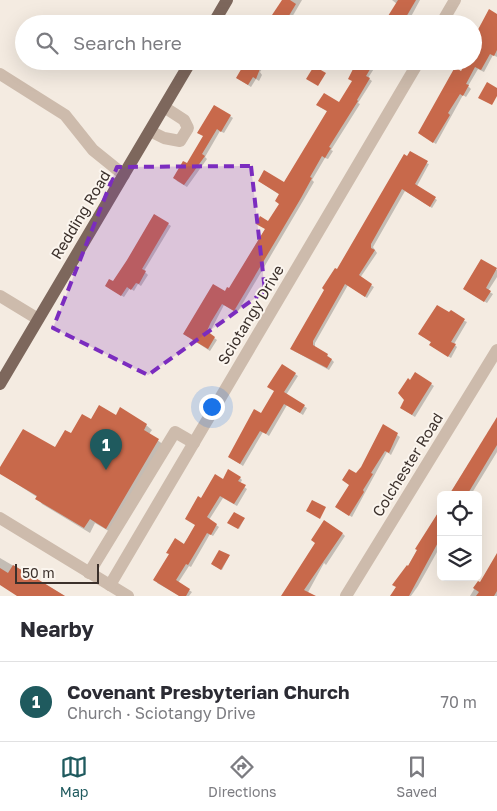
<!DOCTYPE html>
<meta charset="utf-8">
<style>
body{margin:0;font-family:"Golos Text",sans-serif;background:#f7f7f7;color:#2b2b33}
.controls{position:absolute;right:15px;bottom:15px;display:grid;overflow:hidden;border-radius:8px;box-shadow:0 5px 20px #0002}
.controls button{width:45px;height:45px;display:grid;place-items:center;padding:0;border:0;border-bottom:1px solid #e1e1e2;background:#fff;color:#2b2b33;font:25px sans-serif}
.scale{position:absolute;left:15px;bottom:12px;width:84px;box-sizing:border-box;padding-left:5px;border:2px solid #3b302b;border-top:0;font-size:14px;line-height:18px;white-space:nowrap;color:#3b302b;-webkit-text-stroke:4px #fbf5ee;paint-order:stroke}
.you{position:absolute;left:211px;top:406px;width:18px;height:18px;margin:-12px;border:4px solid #fff;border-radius:50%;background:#1a73e8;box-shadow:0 0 0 8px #1a73e833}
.badge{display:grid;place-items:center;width:32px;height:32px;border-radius:50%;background:#1f5a5e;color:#fff;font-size:16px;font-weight:700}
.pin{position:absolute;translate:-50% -41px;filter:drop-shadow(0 1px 2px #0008)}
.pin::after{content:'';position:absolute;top:26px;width:18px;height:15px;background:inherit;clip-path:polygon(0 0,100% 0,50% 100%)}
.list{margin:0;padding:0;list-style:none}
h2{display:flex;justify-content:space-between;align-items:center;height:65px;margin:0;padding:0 20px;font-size:21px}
h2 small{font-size:16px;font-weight:400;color:#7c7c81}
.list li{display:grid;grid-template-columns:32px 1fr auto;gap:15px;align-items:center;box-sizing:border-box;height:80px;padding:0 20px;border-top:1px solid #e1e1e2}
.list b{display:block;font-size:19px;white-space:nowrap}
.list p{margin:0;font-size:16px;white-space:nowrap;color:#7c7c81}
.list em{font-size:16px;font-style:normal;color:#7c7c81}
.icon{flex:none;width:28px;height:28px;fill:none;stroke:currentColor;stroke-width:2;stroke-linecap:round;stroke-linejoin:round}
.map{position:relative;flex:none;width:497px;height:596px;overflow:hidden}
.search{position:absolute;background:#fff;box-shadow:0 5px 20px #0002;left:15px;right:15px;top:15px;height:55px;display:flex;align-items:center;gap:12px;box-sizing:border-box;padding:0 18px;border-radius:28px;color:#7c7c81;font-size:19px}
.sheet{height:145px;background:#fff}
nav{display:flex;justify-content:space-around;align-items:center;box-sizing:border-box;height:70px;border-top:1px solid #e1e1e2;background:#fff;font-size:14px;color:#7c7c81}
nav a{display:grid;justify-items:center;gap:2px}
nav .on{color:#1f5a5e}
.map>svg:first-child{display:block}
.shadow{fill:#0003}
.building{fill:#c8694b}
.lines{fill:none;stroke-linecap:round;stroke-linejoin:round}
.minor{stroke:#cdbbac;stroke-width:12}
.major{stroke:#7d675c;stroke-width:12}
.marked{fill:#7b2cbf;fill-opacity:0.2;stroke:#7b2cbf;stroke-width:4;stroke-dasharray:10 6;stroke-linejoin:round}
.labels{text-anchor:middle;stroke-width:4;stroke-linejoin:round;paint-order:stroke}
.street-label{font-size:15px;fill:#3b302b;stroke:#fbf5ee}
</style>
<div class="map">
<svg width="497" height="596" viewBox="0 0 497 596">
<rect width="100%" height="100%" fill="#f4ebe1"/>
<g class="shadow">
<path d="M 284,0 L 302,0 L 288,24 L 267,24 Z"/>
<path d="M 392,0 L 420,0 L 407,24 L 385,24 L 397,4 Z"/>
<path d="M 497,16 L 497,57 L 493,55 L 484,72 L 478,69 L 468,86 L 471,89 L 466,97 L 463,95 L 436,144 L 422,135 L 461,73 L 473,61 Z"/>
<path d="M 247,61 L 267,61 L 260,72 L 262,75 L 259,81 L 256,79 L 251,87 L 237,78 Z"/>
<path d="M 341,61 L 379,61 L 368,78 L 372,81 L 358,103 L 360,104 L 331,150 L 333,151 L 328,159 L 325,158 L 312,180 L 314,182 L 303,201 L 237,313 L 224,305 L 209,334 L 217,340 L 210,351 L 187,336 L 229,290 L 280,204 L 280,195 L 259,181 L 284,183 L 328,112 L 320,107 L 340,104 L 353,81 L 355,70 Z"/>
<path d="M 230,116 L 233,118 L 224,133 L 220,131 L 205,157 L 207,159 L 187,187 L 177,181 L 175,178 L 187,165 L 204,137 Z"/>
<path d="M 405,156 L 429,164 L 417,186 L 437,200 L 432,208 L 405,191 L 373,247 L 377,253 L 360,278 L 374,287 L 367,298 L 348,285 L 315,343 L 315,348 L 327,355 L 334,362 L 329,370 L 294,351 L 337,271 Z"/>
<path d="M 168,224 L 171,226 L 144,271 L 148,275 L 141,286 L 138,284 L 134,291 L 130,288 L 124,297 L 109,288 Z"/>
<path d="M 482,261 L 497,270 L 497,277 L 488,291 L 493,294 L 487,303 L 467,291 Z"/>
<path d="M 449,314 L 467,322 L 454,344 L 457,347 L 451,358 L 433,347 L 432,343 L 419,334 Z"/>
<path d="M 282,365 L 298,376 L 286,395 L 307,408 L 303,415 L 287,405 L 269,436 L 263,432 L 243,466 L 229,457 L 262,415 L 275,392 Z"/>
<path d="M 411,381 L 431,384 L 434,386 L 415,417 L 404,410 Z"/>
<path d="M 116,416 L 146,425 L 152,430 L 149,434 L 164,445 L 112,533 L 95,523 L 90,533 L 42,504 L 37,497 L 0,473 L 0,469 L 55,449 L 91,420 Z"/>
<path d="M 497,419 L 497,452 L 472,493 L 473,495 L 449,495 Z"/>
<path d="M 384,426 L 400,437 L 391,455 L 387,452 L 352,517 L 340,510 Z"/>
<path d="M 240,478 L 242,480 L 240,484 L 247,489 L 237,506 L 223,498 L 209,520 L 219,527 L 213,536 L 210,534 L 191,567 L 189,566 L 178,583 L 192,592 L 189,596 L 180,596 L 157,583 L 196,526 L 201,500 L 223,480 Z"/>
<path d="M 441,508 L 441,545 L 418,586 L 411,596 L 391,596 Z"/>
<path d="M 244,519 L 239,529 L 230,524 Z"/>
<path d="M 343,534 L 345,536 L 326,565 L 324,563 L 306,596 L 283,596 L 316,543 Z"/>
<path d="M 497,555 L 497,596 L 470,596 L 478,583 L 480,584 Z"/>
<path d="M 229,556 L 222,570 L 213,565 Z"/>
<path d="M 0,558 L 65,596 L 0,583 Z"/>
</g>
<g class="building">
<path d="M 282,0 L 290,0 L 296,4 L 284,24 L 266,24 Z"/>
<path d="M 398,0 L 416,0 L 402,24 L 383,24 Z"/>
<path d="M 489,9 L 497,14 L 497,50 L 494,56 L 490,54 L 481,70 L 475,67 L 466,84 L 469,85 L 463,96 L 460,94 L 448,113 L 450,115 L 433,143 L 418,133 L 455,67 L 461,71 L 467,61 L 473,61 L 473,39 Z"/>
<path d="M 246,61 L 263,61 L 256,79 L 253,77 L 248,85 L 236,78 Z"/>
<path d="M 340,61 L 375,61 L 366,76 L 370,78 L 357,100 L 358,101 L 329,147 L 331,148 L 325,158 L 322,156 L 310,177 L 312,178 L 301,198 L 234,311 L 222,304 L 211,322 L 207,331 L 215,337 L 208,349 L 183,334 L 213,284 L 225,291 L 227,287 L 229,288 L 265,229 L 256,224 L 260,216 L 268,221 L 279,204 L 275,201 L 279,194 L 258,181 L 264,170 L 284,182 L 327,111 L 316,105 L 324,93 L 339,102 L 352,81 L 348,79 L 353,69 Z"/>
<path d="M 314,66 L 326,73 L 318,86 L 306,79 Z"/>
<path d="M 487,82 L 497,88 L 497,96 L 492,105 L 478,98 Z"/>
<path d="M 214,105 L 231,115 L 221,132 L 217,129 L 202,154 L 205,156 L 184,185 L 173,178 L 183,161 L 187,163 L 203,136 L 197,133 Z"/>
<path d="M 410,151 L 428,161 L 415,184 L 436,197 L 430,207 L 402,189 L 371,244 L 371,248 L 375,250 L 359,275 L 372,284 L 365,297 L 345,284 L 313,341 L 313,345 L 328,354 L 327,356 L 332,359 L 327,368 L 290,349 L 324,290 L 322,288 L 335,268 L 337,269 L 404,154 L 407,156 Z"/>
<path d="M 154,214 L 169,223 L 142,269 L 146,271 L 139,284 L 136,283 L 131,290 L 127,287 L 121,296 L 105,286 L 109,279 L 113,281 L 127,260 Z"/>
<path d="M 481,259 L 497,268 L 486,288 L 491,291 L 484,302 L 463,289 Z"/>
<path d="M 437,305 L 449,312 L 451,310 L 465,319 L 451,342 L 456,344 L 448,357 L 429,345 L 431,342 L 418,334 Z"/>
<path d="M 282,364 L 296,373 L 284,392 L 305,405 L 300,413 L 284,404 L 266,434 L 260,431 L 240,464 L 228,457 L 254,409 L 261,413 L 274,391 L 267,387 Z"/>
<path d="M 415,372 L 432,383 L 412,415 L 400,408 L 404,400 L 398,393 L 408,378 L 410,380 Z"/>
<path d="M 99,405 L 116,415 L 120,407 L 147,424 L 144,430 L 159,439 L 106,529 L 90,519 L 84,528 L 35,499 L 37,496 L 0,474 L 0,467 L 23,429 L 55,447 L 65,430 L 71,433 L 82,414 L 91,419 Z"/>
<path d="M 497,417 L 497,445 L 467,495 L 449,495 Z"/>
<path d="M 383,424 L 398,433 L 389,453 L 385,451 L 371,473 L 373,474 L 363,490 L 364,492 L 349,516 L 335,507 L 349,485 L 342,480 L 349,469 L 356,473 L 361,467 Z"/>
<path d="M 228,469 L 241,477 L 238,481 L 246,485 L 234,504 L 220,496 L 207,517 L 217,524 L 211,535 L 207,533 L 188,565 L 186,564 L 176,580 L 190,589 L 186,596 L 179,596 L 153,580 L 169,554 L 166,553 L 175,538 L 184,544 L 195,525 L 185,519 L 198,496 L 201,498 L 215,474 L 223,479 Z"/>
<path d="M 312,500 L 326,507 L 320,519 L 306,511 Z"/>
<path d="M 441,508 L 441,537 L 416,583 L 409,596 L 390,596 L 396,587 L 392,585 L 407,565 L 408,566 L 417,550 L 415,549 Z"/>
<path d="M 234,512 L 245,518 L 238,529 L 227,523 Z"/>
<path d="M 324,520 L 343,533 L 304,590 L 316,596 L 281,596 L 315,543 L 311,540 Z"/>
<path d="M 219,550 L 230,555 L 221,570 L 211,564 Z"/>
<path d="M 497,553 L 497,591 L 494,596 L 476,596 L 479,592 L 473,588 L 478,581 L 480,582 Z"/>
<path d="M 13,565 L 39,580 L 65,596 L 17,596 L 0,585 L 0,568 L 8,573 Z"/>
</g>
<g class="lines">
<g class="minor">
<path d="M 441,24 L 455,0"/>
<path d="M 0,74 L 65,115 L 93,150 L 124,175"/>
<path d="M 150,131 L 164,138 L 180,141 L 188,128 L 184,120 L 164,107"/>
<path d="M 0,296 L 38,319"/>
<path d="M 0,518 L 128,596"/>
<path d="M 89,573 L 175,432 L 194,443"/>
<path d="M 110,585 L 419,61"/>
<path d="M 346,596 L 497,350"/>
</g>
<g class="major">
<path d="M 213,24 L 227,0"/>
<path d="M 0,384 L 191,61"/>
</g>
</g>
<path class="marked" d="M 251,166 L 265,291 L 148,375 L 53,328 L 117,167 Z"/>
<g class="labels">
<g class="street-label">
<text transform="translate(81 215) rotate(-59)" y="5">Redding Road</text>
<text transform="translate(251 315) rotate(-59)" y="5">Sciotangy Drive</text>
<text transform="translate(408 465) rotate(-58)" y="5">Colchester Road</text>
</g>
</g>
</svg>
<div class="controls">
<button><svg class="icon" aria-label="locate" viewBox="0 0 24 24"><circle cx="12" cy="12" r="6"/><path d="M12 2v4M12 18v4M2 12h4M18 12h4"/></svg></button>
<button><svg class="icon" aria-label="layers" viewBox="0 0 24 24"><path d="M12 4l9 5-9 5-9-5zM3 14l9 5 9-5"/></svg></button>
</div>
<div class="scale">50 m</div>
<div class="you"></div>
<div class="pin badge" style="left:106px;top:470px">1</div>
<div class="search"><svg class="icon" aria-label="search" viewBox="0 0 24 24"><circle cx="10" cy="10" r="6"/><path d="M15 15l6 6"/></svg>Search here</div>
</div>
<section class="sheet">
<h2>Nearby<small></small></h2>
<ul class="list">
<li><span class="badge">1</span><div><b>Covenant Presbyterian Church</b><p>Church · Sciotangy Drive</p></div><em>70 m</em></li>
</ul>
</section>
<nav>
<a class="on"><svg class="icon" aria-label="map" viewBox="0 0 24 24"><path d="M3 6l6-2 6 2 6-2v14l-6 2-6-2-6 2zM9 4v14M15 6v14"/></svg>Map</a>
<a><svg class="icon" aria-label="directions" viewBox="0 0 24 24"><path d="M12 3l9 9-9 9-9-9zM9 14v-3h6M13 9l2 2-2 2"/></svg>Directions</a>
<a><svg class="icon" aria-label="saved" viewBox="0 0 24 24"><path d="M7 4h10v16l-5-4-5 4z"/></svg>Saved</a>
</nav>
